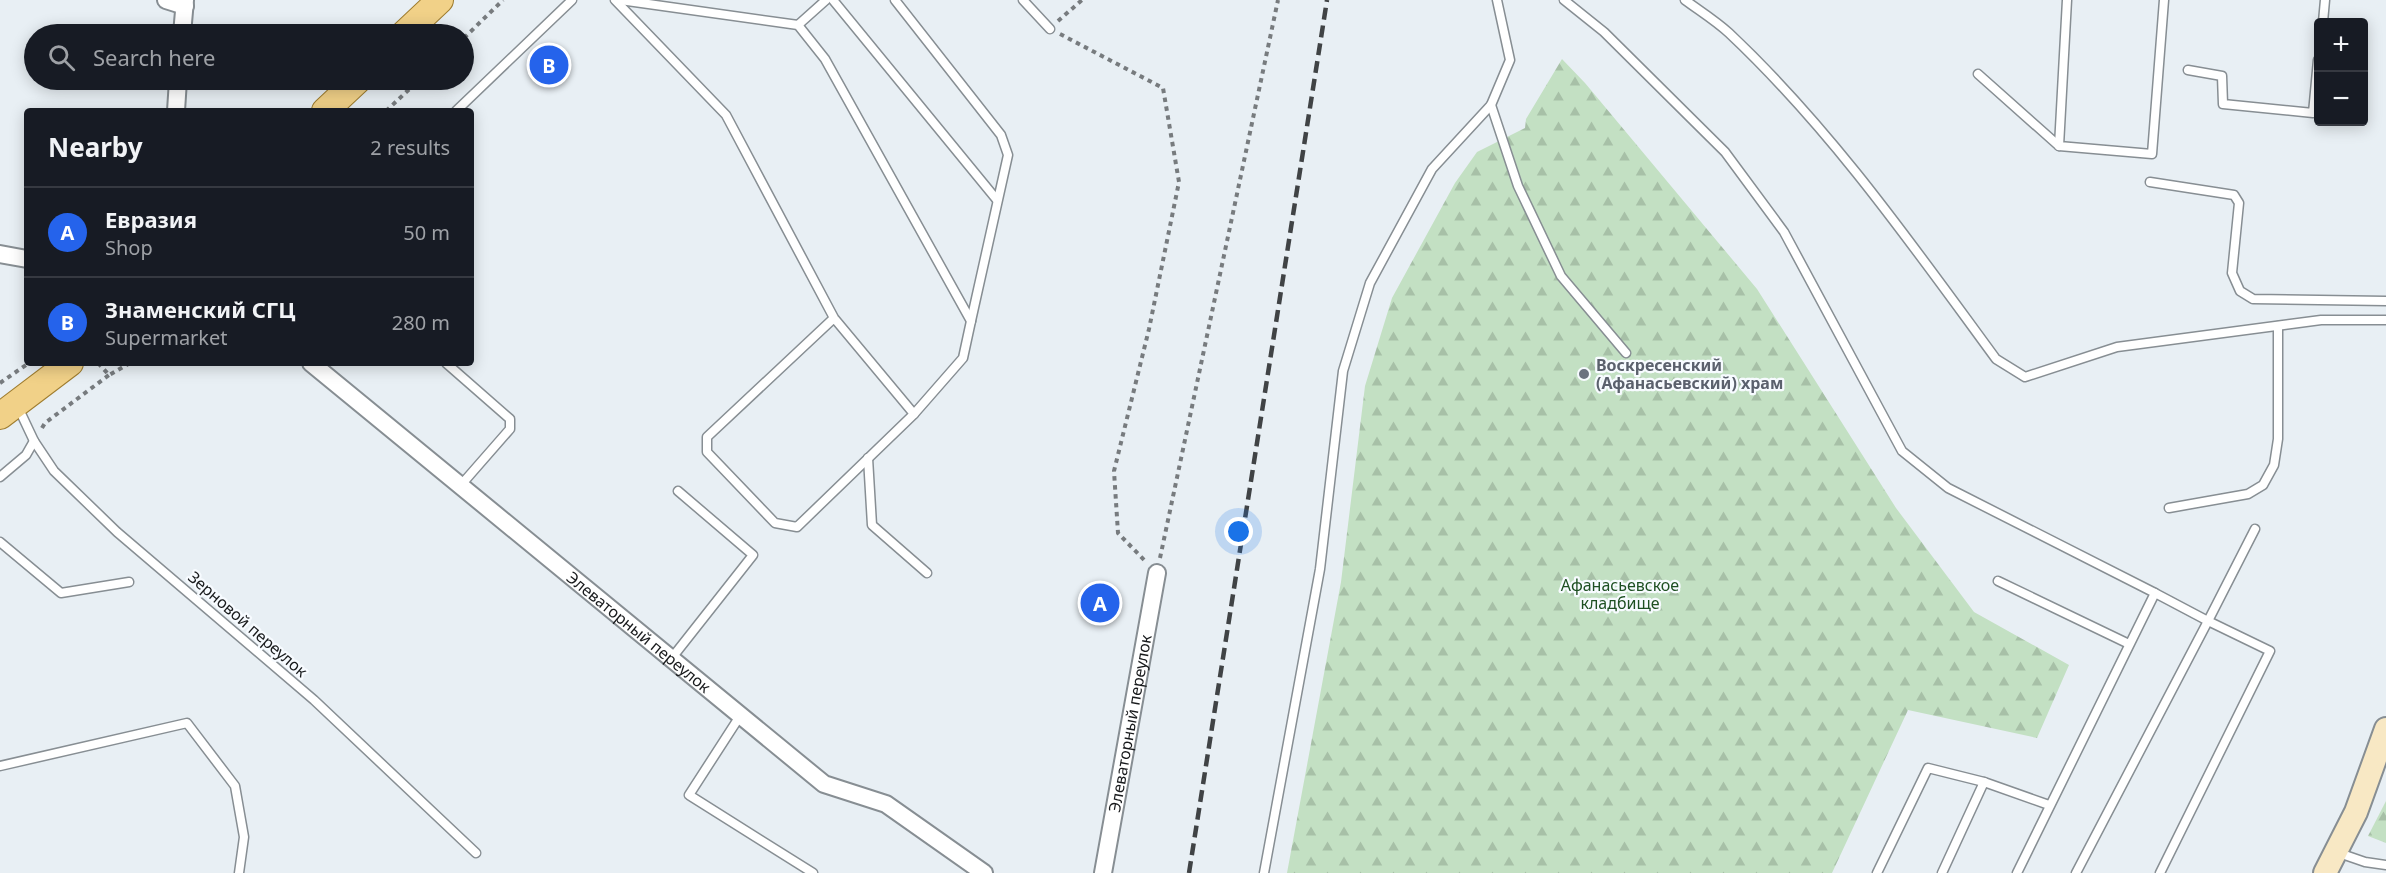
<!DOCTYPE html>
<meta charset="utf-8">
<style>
body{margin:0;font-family:"Noto Sans",sans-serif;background:#242831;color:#f1f3f6}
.controls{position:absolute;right:18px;top:18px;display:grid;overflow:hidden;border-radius:6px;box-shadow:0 3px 15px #0003}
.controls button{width:54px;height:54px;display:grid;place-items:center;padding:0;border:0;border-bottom:2px solid #363941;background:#171b24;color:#f1f3f6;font:30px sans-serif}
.you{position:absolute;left:1239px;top:532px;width:21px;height:21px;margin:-15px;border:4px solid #fff;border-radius:50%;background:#1a73e8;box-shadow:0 0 0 9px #1a73e833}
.badge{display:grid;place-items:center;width:39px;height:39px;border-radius:50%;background:#2563eb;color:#fff;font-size:20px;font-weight:700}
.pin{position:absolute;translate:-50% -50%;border:3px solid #fff;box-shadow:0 2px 6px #0006}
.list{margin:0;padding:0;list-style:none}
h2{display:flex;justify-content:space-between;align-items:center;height:78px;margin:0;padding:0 24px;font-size:26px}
h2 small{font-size:20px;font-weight:400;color:#9ea1a6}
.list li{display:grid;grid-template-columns:39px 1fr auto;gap:18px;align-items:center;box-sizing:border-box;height:90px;padding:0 24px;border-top:2px solid #363941}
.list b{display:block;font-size:22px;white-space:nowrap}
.list p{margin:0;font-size:20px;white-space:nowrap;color:#9ea1a6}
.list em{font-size:20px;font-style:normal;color:#9ea1a6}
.icon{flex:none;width:33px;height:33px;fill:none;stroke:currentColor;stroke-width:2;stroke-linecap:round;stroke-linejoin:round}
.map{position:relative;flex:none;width:2386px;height:873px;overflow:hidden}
.search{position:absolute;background:#171b24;box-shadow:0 3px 15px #0003;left:24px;top:24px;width:450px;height:66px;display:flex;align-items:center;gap:15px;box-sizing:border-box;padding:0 21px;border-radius:33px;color:#9ea1a6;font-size:22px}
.panel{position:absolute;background:#171b24;box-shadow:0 3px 15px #0003;left:24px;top:108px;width:450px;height:258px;border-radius:6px}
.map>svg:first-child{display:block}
.forest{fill:url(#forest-firs)}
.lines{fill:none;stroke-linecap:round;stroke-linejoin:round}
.service-casing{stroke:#878e93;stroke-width:11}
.minor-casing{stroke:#878e93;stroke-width:20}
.secondary-casing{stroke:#878e93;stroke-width:26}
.primary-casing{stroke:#9f7d2f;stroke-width:28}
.path{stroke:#777b7e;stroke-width:4;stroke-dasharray:4.5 4.5;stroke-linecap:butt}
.service{stroke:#fff;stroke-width:8}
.minor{stroke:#fff;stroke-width:16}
.secondary{stroke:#f8e8c4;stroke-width:22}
.primary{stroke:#f1d188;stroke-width:26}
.rail{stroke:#404345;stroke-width:4.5;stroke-dasharray:12 6;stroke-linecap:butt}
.worship-dot{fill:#6b7280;stroke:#f7fbff;stroke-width:2}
.labels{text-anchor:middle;stroke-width:4.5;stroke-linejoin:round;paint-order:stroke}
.worship-label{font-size:16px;font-weight:bold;fill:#5b616d;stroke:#f7fbff;text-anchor:start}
.park-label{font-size:16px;fill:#1e5022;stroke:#f7fbff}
.street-label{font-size:16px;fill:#181a1c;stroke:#f7fbff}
</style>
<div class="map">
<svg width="2386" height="873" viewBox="0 0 2386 873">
<defs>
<pattern id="forest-firs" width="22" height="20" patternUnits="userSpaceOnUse" patternTransform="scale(1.5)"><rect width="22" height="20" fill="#c3e0c3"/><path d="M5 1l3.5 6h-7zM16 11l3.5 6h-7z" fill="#a7c0a7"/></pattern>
</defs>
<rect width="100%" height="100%" fill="#e8eff4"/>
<g class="forest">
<path d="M 1562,59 L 1585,83 L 1757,289 L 1896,508 L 1974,612 L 2069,665 L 2037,738 L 1908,710 L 1832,873 L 1287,873 L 1341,582 L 1365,386 L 1392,298 L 1455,183 L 1477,152 L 1525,128 L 1526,119 Z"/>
<path d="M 2386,801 L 2386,843 L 2368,836 Z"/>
</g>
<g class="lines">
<defs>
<g id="service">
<path d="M 615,0 L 726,115 L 834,318 L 914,414 L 797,527 L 775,523 L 707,452 L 707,437 L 834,318"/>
<path d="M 620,0 L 798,25 L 825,59 L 971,321 L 963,358 L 914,414"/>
<path d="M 833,0 L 997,200"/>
<path d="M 895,0 L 1001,135 L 1008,155 L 971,321"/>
<path d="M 1023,0 L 1050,29"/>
<path d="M 1564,0 L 1604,32 L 1725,152 L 1784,232 L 1902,451 L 1948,488 L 2155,593 L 2017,873"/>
<path d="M 1685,0 C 1700,11 1716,21 1729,33 C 1832,130 1913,246 1996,359 L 2025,377 L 2117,347 L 2321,320 L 2386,320"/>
<path d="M 2067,0 L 2059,146 L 2152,154 L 2164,0"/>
<path d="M 2323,22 L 2325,0"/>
<path d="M 798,25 L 826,0"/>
<path d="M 2188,70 L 2222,76 L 2223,104 L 2313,113 L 2318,60"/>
<path d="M 1978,74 L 2059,146"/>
<path d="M 1491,105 L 1518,186 L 1561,276 L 1626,353"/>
<path d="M 456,111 L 572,0"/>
<path d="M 2150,182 L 2234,195 L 2239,203 L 2232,273 L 2240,291 L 2253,299 L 2386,301"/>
<path d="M 446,363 L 510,419 L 510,429 L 461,485"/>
<path d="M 17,405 L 34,441 L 54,471 L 117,532 L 314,700 L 476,853"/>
<path d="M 868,458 L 872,525 L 927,573"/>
<path d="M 0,477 L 26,455 L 34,441"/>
<path d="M 2169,508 L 2248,494 L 2263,485 L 2274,465 L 2278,439 L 2278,326"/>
<path d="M 0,542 L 61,593 L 129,582"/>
<path d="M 1998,581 L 2129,644"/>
<path d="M 671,659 L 753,555 L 678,491"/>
<path d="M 740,716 L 689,795 L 813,873"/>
<path d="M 0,766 L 187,723 L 235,786 L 244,837 L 239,873"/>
<path d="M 2336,852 L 2365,862 L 2386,865"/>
<path d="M 1264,873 L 1320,569 L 1343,371 L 1370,283 L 1432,169 L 1491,105 L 1510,60 L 1497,0"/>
<path d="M 1877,873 L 1928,768 L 1984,782"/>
<path d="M 1942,873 L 1984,782 L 2049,805"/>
<path d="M 2076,873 L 2208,621 L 2155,593"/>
<path d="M 2160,873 L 2270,651 L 2208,621 L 2255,529"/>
</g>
<g id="minor">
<path d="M 166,0 L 185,6"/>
<path d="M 182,34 L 185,0"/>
<path d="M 176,111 L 178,80"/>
<path d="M 0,254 L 27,259"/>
<path id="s1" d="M 311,363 L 824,784 L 886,804 L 984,873"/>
<path id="s2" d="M 1103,873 L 1157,573"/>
</g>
<path id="secondary" d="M 2325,873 L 2356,812 L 2386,729"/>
<g id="primary">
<path d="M 404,34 L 440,0"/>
<path d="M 325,111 L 358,80"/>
<path d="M 0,416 L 70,363"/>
</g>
</defs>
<use href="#service" class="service-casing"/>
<use href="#minor" class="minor-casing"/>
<use href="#secondary" class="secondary-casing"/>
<use href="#primary" class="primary-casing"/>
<g class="path">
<path d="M 1058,21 L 1082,0"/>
<path d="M 1060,34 L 1163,88 L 1179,182 L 1149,329 L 1114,471 L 1118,533 L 1146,562"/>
<path d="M 464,38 L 503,0"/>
<path d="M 386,111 L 419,80"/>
<path d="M 98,363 L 109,375 L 130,363"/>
<path d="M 0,383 L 26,365"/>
<path d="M 42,428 L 45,423 L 109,375"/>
<path d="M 1160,558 L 1278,0"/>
</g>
<use href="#service" class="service"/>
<use href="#minor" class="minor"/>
<use href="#secondary" class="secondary"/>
<use href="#primary" class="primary"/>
<path class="rail" d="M 1189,873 L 1327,0"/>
</g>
<circle class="worship-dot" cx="1584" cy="374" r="6"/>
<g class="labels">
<g class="worship-label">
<text x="1596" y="371">Воскресенский<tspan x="1596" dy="18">(Афанасьевский) храм</tspan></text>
</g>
<g class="park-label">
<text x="1620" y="591">Афанасьевское<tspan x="1620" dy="18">кладбище</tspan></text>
</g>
<g class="street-label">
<text transform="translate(248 624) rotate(41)" y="6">Зерновой переулок</text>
<text dy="6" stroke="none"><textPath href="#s1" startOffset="424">Элеваторный переулок</textPath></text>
<text dy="6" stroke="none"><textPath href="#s2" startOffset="152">Элеваторный переулок</textPath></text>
</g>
</g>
</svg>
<div class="controls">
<button>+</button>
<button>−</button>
</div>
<div class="you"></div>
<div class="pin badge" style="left:1100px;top:603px">A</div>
<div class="pin badge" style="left:549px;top:65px">B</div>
<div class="search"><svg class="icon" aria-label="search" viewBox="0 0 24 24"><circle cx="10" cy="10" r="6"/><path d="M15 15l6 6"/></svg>Search here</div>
<section class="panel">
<h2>Nearby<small>2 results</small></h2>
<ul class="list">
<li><span class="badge">A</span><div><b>Евразия</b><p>Shop</p></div><em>50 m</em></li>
<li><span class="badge">B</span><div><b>Знаменский СГЦ</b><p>Supermarket</p></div><em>280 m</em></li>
</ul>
</section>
</div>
